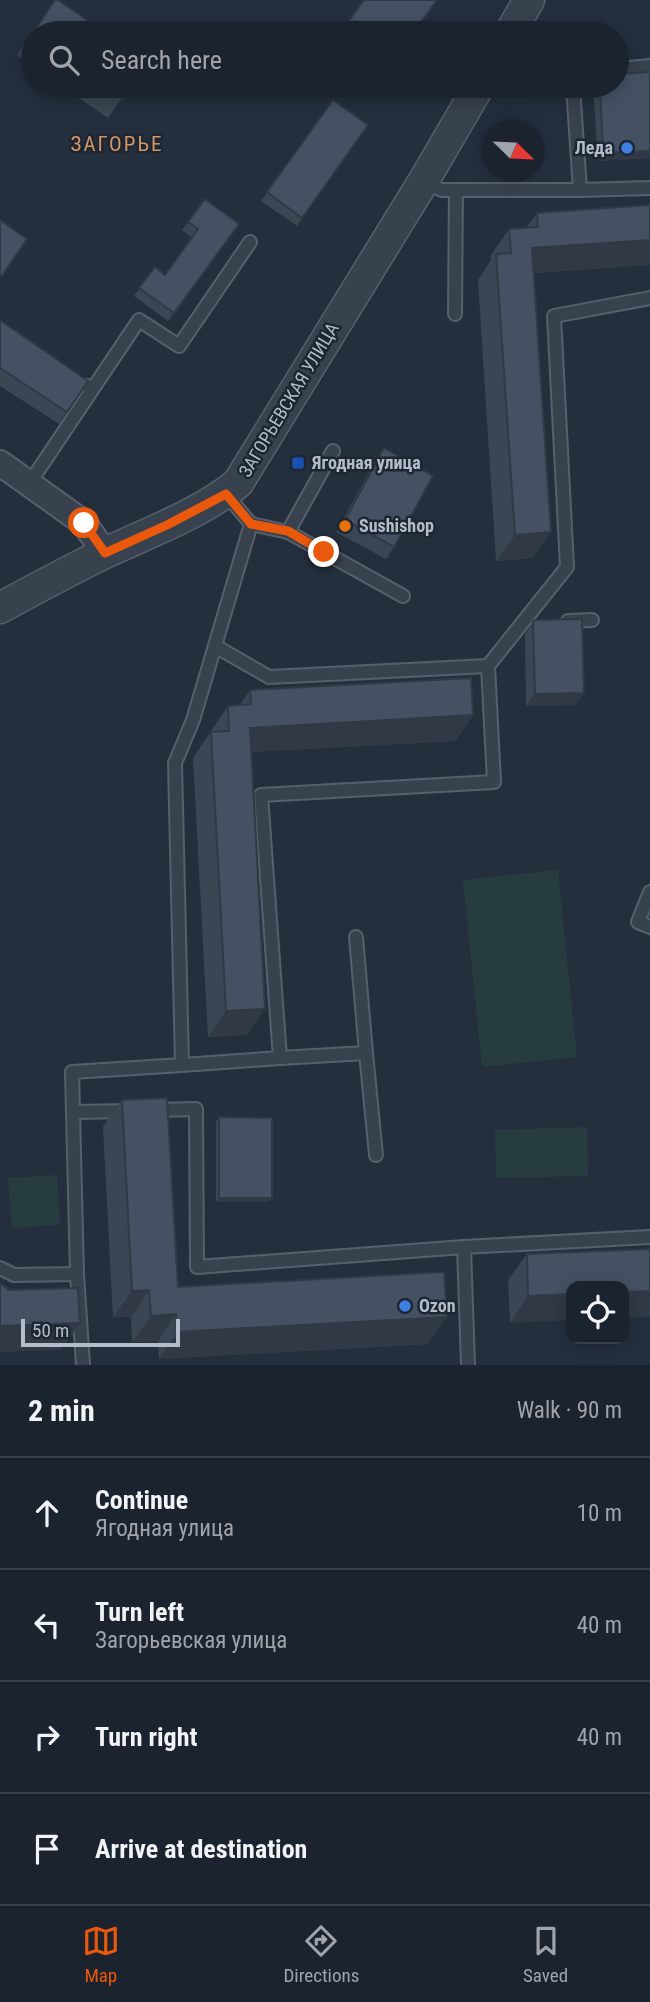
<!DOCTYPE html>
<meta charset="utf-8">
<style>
body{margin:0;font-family:"Roboto Condensed",sans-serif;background:#242b36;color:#f1f3f6}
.controls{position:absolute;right:21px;bottom:21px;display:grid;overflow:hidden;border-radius:14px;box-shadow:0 4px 18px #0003}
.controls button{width:63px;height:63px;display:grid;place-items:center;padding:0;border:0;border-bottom:2px solid #39404a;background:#1b232e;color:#f1f3f6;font:35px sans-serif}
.compass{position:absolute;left:482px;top:119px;width:63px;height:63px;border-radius:50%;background:#1b232e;box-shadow:0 4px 18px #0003;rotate:113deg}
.scale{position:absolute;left:21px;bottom:18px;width:159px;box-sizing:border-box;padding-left:7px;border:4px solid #b4bcc9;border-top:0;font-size:19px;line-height:24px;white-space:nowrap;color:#b4bcc9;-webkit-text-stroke:5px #1d2633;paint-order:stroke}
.stop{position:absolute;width:21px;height:21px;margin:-16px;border:5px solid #ea580c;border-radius:50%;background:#fff}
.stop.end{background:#ea580c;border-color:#fff;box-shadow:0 2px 7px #0008}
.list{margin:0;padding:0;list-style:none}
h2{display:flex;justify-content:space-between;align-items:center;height:91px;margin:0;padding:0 28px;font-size:30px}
h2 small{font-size:23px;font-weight:400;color:#a0a4aa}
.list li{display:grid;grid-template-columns:46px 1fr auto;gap:21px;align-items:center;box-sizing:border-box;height:112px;padding:0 28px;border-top:2px solid #39404a}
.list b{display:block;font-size:26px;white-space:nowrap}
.list p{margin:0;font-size:23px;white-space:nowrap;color:#a0a4aa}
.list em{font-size:23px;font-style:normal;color:#a0a4aa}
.icon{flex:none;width:38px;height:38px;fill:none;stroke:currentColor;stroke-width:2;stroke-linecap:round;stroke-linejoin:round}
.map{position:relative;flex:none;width:650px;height:1365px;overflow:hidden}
.search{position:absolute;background:#1b232e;box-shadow:0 4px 18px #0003;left:21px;right:21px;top:21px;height:77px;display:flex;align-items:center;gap:18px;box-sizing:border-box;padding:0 24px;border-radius:38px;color:#a0a4aa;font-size:26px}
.sheet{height:539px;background:#1b232e}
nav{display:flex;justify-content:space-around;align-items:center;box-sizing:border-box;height:98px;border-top:2px solid #39404a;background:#1b232e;font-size:19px;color:#a0a4aa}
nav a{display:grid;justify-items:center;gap:4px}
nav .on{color:#ea580c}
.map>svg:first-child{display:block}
.green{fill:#263c3f}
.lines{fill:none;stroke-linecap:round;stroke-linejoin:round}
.service-casing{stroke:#565f6c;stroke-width:16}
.minor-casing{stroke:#565f6c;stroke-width:28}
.tertiary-casing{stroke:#565f6c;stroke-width:33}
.service{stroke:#38414e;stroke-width:12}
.minor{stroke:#38414e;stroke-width:24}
.tertiary{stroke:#38414e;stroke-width:30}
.wall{fill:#3b4654}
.shaded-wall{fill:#303945}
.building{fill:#455162;stroke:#303945;stroke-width:2}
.route{stroke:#ea580c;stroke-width:9}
.shop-dot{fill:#3f7fe0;stroke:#1d2633;stroke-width:2.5}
.transit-dot{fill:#1a4fb4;stroke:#1d2633;stroke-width:2.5}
.food-dot{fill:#e8710a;stroke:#1d2633;stroke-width:2.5}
.labels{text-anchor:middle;stroke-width:5;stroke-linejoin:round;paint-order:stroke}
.poi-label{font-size:18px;font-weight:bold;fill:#b4bcc9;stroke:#1d2633;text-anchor:start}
.street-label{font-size:18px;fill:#b4bcc9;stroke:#1d2633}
.quarter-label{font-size:21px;letter-spacing:2px;fill:#d59563;stroke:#1d2633}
</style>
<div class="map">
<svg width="650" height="1365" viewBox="0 0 650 1365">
<rect width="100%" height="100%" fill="#242f3e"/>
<g class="green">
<path d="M 558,870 L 577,1057 L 482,1067 L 463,880 Z"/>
<path d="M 587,1127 L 588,1176 L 496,1178 L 495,1130 Z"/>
<path d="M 57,1175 L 60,1225 L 12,1228 L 8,1178 Z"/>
</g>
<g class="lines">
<defs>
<g id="service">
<path d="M 617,69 L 650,66"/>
<path d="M 573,86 L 580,190"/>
<path d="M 423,182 L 442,190 L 580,190 L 650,188"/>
<path d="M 455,314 L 456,190"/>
<path d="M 92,390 L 139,320 L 179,346 L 250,242"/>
<path d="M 29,484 L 92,390 L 87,386"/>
<path d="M 251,524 L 288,532 L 333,451"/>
<path d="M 288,532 L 403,596"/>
<path d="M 568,621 L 592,620"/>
<path d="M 215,646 L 269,677 L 488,666"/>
<path d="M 650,892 L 638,922 L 650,927"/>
<path d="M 356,937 L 366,1053"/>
<path d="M 280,1058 L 366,1053 L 376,1155"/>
<path d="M 182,1065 L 280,1058 L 261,795 L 494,782 L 488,666 L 567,567 L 554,316 L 650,298"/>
<path d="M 154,1110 L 196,1109 L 197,1267 L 464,1247 L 468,1365"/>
<path d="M 73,1112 L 129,1111"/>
<path d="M 464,1247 L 650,1237"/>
<path d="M 0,1268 L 14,1275 L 77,1274"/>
<path d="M 83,1365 L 77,1274 L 72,1072 L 182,1065 L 175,763 L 193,720 L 251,524 L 226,494"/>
</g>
<path id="minor" d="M 0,463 L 84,523 L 105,553"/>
<g id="tertiary">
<path d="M 510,33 L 529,0"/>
<path d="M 0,608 C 35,589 70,570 105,553 C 150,532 200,514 238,483 L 423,182 L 479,86"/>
</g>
</defs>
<use href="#service" class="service-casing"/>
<use href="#minor" class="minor-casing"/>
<use href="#tertiary" class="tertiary-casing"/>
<use href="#service" class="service"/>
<use href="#minor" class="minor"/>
<use href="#tertiary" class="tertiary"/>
</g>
<g class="wall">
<path d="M 55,0 L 33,33 L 33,67 L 17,55 Z"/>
<path d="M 61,86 L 130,86 L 108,118 Z"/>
<path d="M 357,86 L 376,86 L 370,95 Z"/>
<path d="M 593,86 L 617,86 L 650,158 L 598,161 Z"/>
<path d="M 333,100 L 368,125 L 297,226 L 261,201 Z"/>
<path d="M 205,199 L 239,224 L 168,321 L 134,296 L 155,267 L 165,275 L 192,238 L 182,230 Z"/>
<path d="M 650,205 L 650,265 L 534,273 L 533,558 L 496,561 L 478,280 L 491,260 L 491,255 L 509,229 L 526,228 L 537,213 Z"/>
<path d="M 0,320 L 88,381 L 59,424 L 0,386 Z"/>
<path d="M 384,448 L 394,547 L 386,559 L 336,532 L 376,460 Z"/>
<path d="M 535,620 L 575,705 L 526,706 L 525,634 Z"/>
<path d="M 250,690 L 473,715 L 455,741 L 251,752 L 247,1035 L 208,1037 L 193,758 L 228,706 L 240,705 Z"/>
<path d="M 122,1100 L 178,1287 L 428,1344 L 159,1359 L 158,1341 L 132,1342 L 131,1317 L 113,1317 L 103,1127 Z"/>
<path d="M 219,1117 L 272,1198 L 269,1202 L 216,1202 L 216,1122 Z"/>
<path d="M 650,1249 L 510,1323 L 508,1280 L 527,1254 Z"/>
</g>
<g class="shaded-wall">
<path d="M 650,151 L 650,158 L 598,161 L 603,153 Z"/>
<path d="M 650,240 L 650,265 L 514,274 L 532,248 Z"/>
<path d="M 551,532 L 533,558 L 496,561 L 515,535 Z"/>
<path d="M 584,693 L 575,705 L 526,706 L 535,694 Z"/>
<path d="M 473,715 L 455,741 L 231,753 L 250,728 Z"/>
<path d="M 265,1009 L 247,1035 L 208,1037 L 226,1011 Z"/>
<path d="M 219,1198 L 272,1198 L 269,1202 L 216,1202 Z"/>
<path d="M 149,1290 L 131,1317 L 113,1317 L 132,1291 Z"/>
<path d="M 650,1291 L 650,1317 L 624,1318 L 624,1292 Z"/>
<path d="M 571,1294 L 571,1320 L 510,1323 L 528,1296 Z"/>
<path d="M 176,1314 L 158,1341 L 132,1342 L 151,1316 Z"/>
<path d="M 447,1317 L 428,1344 L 159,1359 L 177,1332 Z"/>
<path d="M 80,1323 L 61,1350 L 0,1352 L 0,1326 Z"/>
</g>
<g class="building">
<path d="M 55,0 L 58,0 L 106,33 L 33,33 L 33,37 L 31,36 Z"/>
<path d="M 364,0 L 437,0 L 413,33 L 340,33 Z"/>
<path d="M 650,72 L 650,151 L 603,153 L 600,86 L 617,86 L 617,74 Z"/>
<path d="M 103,86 L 130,86 L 122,99 Z"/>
<path d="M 333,100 L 368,125 L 302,218 L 267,192 Z"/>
<path d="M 205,199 L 239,224 L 174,313 L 139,288 L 155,267 L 165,275 L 198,229 L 188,222 Z"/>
<path d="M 650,205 L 650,240 L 532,248 L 551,532 L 515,535 L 496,254 L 511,253 L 509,229 L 538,227 L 537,213 Z"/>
<path d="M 0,220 L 27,239 L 2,276 L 0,275 Z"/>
<path d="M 0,320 L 88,381 L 67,412 L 0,368 Z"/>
<path d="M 384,448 L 433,476 L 394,547 L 345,520 Z"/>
<path d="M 582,619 L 584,693 L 535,694 L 533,622 L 535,620 Z"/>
<path d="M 471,678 L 473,715 L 250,728 L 265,1009 L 226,1011 L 211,732 L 229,731 L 228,706 L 251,704 L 250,690 Z"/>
<path d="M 167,1098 L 178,1287 L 444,1272 L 447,1317 L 177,1332 L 176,1314 L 151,1316 L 149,1290 L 132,1291 L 122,1100 Z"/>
<path d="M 219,1117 L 272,1118 L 272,1198 L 219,1198 Z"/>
<path d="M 650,1249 L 650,1291 L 624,1292 L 624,1286 L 571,1286 L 571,1294 L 528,1296 L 527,1254 Z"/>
<path d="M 0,1283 L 9,1290 L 78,1288 L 80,1323 L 0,1326 Z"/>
</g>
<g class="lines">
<path class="route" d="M 84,523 L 105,553 L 167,525 L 226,494 L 251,524 L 288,531 L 324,552"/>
</g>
<g class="shop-dot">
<circle cx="627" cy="148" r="7"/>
<circle cx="405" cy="1306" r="7"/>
</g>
<rect class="transit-dot" x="291" y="456" width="14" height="14" rx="3.5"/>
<circle class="food-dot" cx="345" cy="526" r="7"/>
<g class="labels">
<g class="poi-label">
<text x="613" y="154" text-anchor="end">Леда</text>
<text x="312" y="469">Ягодная улица</text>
<text x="359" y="532">Sushishop</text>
<text x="419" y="1312">Ozon</text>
</g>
<g class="street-label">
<text transform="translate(289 400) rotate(-59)" y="6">ЗАГОРЬЕВСКАЯ УЛИЦА</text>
</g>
<g class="quarter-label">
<text x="117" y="151">ЗАГОРЬЕ</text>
</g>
</g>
</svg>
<div class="controls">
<button><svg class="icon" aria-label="locate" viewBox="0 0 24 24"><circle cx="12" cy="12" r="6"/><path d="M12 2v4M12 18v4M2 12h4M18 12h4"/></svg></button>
</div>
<svg class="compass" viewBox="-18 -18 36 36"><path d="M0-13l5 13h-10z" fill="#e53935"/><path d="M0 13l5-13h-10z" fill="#a0a4aa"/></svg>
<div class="scale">50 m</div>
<div class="stop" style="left:84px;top:523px"></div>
<div class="stop end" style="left:324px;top:552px"></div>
<div class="search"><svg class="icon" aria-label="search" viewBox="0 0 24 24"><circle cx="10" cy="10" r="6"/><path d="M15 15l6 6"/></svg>Search here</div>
</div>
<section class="sheet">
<h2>2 min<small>Walk · 90 m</small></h2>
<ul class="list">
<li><svg class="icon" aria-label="ahead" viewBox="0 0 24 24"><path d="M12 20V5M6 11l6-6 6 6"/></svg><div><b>Continue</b><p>Ягодная улица</p></div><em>10 m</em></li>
<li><svg class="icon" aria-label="left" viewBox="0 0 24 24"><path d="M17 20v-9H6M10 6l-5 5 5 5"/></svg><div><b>Turn left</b><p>Загорьевская улица</p></div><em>40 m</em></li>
<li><svg class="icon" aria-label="right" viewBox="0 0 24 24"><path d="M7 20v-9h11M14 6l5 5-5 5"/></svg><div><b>Turn right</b></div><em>40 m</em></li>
<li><svg class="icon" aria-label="arrive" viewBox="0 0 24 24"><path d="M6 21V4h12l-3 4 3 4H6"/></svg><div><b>Arrive at destination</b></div></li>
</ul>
</section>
<nav>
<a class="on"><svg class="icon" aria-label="map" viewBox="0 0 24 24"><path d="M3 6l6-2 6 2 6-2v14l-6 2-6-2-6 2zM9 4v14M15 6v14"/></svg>Map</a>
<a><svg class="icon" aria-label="directions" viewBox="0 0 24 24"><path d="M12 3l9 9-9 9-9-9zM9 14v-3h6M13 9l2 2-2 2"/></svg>Directions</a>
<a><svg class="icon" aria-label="saved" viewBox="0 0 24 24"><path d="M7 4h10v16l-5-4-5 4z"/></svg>Saved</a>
</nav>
